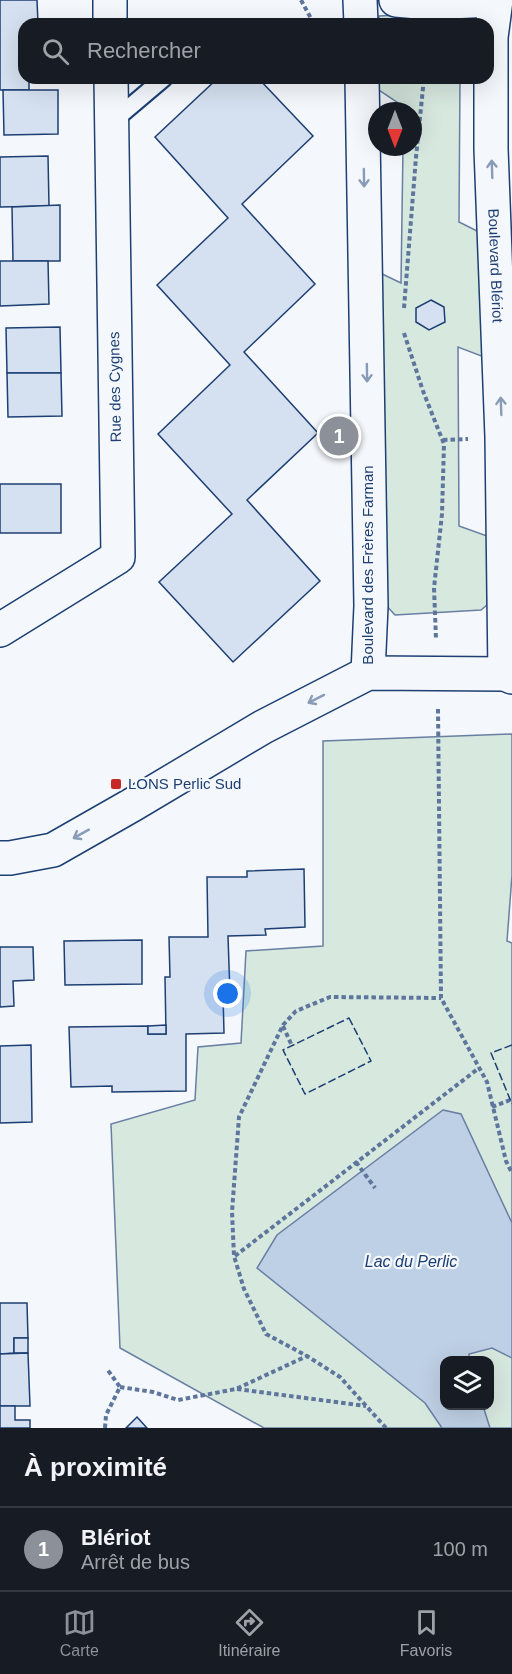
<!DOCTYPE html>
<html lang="fr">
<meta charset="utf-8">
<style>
body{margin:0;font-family:Arial,sans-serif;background:#242831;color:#f1f3f6}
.controls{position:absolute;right:18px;bottom:18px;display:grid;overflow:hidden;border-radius:12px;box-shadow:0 6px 24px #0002}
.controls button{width:54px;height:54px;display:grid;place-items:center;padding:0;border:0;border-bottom:2px solid #363941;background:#171b24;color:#f1f3f6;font:30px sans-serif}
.compass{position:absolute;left:368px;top:102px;width:54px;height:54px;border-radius:50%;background:#171b24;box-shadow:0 6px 24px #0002;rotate:180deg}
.you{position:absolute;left:228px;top:994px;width:21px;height:21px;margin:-15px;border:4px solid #fff;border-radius:50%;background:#1a73e8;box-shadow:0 0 0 9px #1a73e833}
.badge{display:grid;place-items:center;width:39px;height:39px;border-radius:50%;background:#8c9099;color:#fff;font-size:20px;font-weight:700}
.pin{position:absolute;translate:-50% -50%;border:3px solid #fff;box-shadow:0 2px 6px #0006}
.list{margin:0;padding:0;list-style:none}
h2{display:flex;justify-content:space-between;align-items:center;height:78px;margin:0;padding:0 24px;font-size:26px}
h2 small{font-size:20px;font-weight:400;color:#9ea1a6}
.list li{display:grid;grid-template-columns:39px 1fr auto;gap:18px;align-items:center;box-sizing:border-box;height:84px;padding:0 24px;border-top:2px solid #363941}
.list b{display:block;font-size:22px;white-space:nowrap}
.list p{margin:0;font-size:20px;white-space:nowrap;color:#9ea1a6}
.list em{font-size:20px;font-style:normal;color:#9ea1a6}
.icon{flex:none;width:33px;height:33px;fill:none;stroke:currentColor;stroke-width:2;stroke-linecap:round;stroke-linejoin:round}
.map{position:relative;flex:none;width:512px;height:1428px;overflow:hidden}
.search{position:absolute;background:#171b24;box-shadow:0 6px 24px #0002;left:18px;right:18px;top:18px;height:66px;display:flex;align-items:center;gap:15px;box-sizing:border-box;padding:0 21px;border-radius:18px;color:#9ea1a6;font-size:22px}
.sheet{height:162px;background:#171b24}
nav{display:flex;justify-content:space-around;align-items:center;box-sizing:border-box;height:84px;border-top:2px solid #363941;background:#171b24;font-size:16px;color:#9ea1a6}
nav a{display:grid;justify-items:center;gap:3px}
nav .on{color:#8c9099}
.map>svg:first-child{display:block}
.green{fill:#d7e8df;stroke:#687fa3;stroke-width:1.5;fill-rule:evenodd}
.water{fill:#bed0e5;stroke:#687fa3;stroke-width:1.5}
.building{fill:#d5e0f0;stroke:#1d3f73;stroke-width:1.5}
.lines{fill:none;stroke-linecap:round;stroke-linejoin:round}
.service-casing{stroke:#1d3f73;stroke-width:20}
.minor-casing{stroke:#1d3f73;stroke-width:36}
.tertiary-casing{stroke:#1d3f73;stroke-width:36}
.path{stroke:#5e769c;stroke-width:4;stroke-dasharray:4.5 3;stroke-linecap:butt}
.service{stroke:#f4f7fb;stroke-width:16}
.minor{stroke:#f4f7fb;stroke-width:33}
.tertiary{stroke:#f4f7fb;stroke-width:33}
.fence{stroke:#1d3f73;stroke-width:1.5;stroke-dasharray:8 3;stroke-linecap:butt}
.oneway{stroke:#889bb7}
.poi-dot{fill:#c62828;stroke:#f4f7fb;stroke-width:2}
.labels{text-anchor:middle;stroke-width:4.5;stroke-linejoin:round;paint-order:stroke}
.street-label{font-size:15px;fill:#1d3f73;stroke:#f4f7fb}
.poi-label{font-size:15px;fill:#1d3f73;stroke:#f4f7fb;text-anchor:start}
.water-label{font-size:16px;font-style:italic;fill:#1d3f73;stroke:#f4f7fb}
</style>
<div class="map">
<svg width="512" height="1428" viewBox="0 0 512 1428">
<rect width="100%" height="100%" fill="#f4f7fb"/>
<g class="green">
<path d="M 440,13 L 478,15 L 478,24 L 379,24 L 379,16 Z"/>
<path d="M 379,78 L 460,78 L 459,222 L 483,234 L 484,357 L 458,347 L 459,526 L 487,536 L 487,605 L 481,610 L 395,615 L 385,604 L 376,271 L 401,283 L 403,147 L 413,147 L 413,111 L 404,111 L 404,107 L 379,90 Z"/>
<path d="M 512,734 L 512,875 L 507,941 L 512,943 L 512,1428 L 264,1428 L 120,1348 L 111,1124 L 195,1100 L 198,1047 L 241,1043 L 246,951 L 323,946 L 323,741 ZM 444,1360 L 490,1360 L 490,1406 L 444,1406 Z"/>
</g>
<path class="water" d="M 443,1110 L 461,1114 L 512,1223 L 512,1358 L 492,1348 L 469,1354 L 469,1360 L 444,1360 L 444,1406 L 483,1406 L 490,1428 L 442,1428 L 425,1403 L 257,1268 L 277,1235 Z"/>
<g class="building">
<path d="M 0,0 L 37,0 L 38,24 L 24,24 L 24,78 L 29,78 L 29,90 L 0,90 Z"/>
<path d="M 218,78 L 258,78 L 313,136 L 242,204 L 315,284 L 244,352 L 318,433 L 247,500 L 320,581 L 233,662 L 159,582 L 232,514 L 158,434 L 230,365 L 157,285 L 228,218 L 155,137 Z"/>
<path d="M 3,90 L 58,90 L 58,134 L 4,135 Z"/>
<path d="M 48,156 L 49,206 L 0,207 L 0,157 Z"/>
<path d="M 60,205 L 60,261 L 13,261 L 12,207 Z"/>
<path d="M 0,261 L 48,261 L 49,304 L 0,306 Z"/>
<path d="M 431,300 L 444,307 L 445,322 L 429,330 L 416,322 L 416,308 Z"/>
<path d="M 60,327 L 61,373 L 7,373 L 6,328 Z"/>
<path d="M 7,373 L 61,373 L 62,416 L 8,417 Z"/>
<rect x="0" y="484" width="61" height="49"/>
<path d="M 304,869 L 305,927 L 265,929 L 266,935 L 228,936 L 230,994 L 223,994 L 224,1033 L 186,1034 L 186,1091 L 112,1092 L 112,1086 L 71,1087 L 69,1027 L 148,1026 L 148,1034 L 166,1034 L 165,977 L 170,977 L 169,937 L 208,937 L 207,877 L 247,877 L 247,871 Z"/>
<path d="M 142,940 L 142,984 L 65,985 L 64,941 Z"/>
<path d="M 0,947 L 33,947 L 34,980 L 13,981 L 14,1006 L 0,1007 Z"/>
<path d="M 166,1025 L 166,1034 L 148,1034 L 148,1026 Z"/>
<path d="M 31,1045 L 32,1122 L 0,1123 L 0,1046 Z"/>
<path d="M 0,1303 L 27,1303 L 28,1338 L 14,1338 L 14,1353 L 0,1354 Z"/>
<rect x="14" y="1338" width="14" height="15"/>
<path d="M 28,1353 L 30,1406 L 0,1406 L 0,1354 Z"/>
<path d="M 0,1406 L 15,1406 L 15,1420 L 30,1420 L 30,1428 L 0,1428 Z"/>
<path d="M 137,1417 L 147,1428 L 126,1428 Z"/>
</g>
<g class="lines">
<defs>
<path id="service" d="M 112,122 L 164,78"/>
<g id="minor">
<path d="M 110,0 L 110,24"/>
<path d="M 0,630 L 118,557 L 111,78"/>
</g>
<g id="tertiary">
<path d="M 360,0 L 361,24"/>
<path d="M 396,0 L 429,3 L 492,0"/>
<path id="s1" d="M 496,0 L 491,37 L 491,149 L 502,437 L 505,674"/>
<path d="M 362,78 L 371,606 L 368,673"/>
<path d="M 0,858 L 10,858 L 53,850 L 132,805 L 263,727 L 368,673 L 505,674 L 512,677"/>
</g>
</defs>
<use href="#service" class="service-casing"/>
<use href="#minor" class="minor-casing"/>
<use href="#tertiary" class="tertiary-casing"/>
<g class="path">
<path d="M 301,0 L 314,24"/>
<path d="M 404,308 L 416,157 L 424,78"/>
<path d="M 404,333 L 423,391 L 444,444 L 442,514 L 434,588 L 436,639"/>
<path d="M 443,440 L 468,439"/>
<path d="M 438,709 L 441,998 L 487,1082 L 506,1161 L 512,1173"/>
<path d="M 283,1026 L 292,1046"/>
<path d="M 492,1107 L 510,1100"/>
<path d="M 356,1162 L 375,1188"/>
<path d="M 235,1256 L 479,1068"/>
<path d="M 120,1387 L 153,1392 L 178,1400 L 236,1389 L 307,1356"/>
<path d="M 237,1389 L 366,1406"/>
<path d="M 105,1428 L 106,1415 L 120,1387 L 107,1369"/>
<path d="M 386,1428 L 340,1377 L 307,1356 L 266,1334 L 244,1289 L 234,1256 L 232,1212 L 239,1117 L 283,1025 L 296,1011 L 330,997 L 441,998"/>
</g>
<use href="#service" class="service"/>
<use href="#minor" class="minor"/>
<use href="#tertiary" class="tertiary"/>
<g class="fence">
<path d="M 349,1018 L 371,1061 L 305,1094 L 283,1050 Z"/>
<path d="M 512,1045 L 491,1053 L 512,1104"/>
</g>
</g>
<defs><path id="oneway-shaft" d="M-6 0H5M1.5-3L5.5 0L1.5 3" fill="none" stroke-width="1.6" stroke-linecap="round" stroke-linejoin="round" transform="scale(1.5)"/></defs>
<g class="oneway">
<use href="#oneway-shaft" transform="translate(492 169) rotate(-92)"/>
<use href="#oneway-shaft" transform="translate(364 178) rotate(89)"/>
<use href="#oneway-shaft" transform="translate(367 373) rotate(89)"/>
<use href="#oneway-shaft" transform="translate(501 406) rotate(-92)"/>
<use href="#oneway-shaft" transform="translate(316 699) rotate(153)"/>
<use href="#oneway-shaft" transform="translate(81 834) rotate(151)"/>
</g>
<rect class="poi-dot" x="110" y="778" width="12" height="12" rx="3"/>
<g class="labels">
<g class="street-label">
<text dy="5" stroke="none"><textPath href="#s1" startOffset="266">Boulevard Blériot</textPath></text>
<text transform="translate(115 387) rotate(-91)" y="5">Rue des Cygnes</text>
<text transform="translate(368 565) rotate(-90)" y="5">Boulevard des Frères Farman</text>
</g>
<g class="poi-label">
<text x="128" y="789">LONS Perlic Sud</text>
</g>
<g class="water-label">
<text x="411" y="1267">Lac du Perlic</text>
</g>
</g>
</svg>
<div class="controls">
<button><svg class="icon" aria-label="layers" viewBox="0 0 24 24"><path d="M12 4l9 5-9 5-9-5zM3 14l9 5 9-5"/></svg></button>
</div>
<svg class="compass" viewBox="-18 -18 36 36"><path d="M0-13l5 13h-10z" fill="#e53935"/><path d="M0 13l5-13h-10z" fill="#9ea1a6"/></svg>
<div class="you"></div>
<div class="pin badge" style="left:339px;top:436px">1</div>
<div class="search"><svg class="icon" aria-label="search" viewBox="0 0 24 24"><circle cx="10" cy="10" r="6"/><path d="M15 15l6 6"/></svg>Rechercher</div>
</div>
<section class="sheet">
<h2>À proximité<small></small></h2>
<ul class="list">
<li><span class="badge">1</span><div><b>Blériot</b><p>Arrêt de bus</p></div><em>100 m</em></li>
</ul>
</section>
<nav>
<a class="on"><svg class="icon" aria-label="map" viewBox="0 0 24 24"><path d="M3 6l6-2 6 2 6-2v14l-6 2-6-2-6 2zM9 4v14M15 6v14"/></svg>Carte</a>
<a><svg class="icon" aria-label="directions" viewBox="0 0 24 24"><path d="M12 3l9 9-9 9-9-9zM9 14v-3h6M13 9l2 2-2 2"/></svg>Itinéraire</a>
<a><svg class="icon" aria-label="saved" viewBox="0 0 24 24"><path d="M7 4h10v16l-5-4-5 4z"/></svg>Favoris</a>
</nav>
